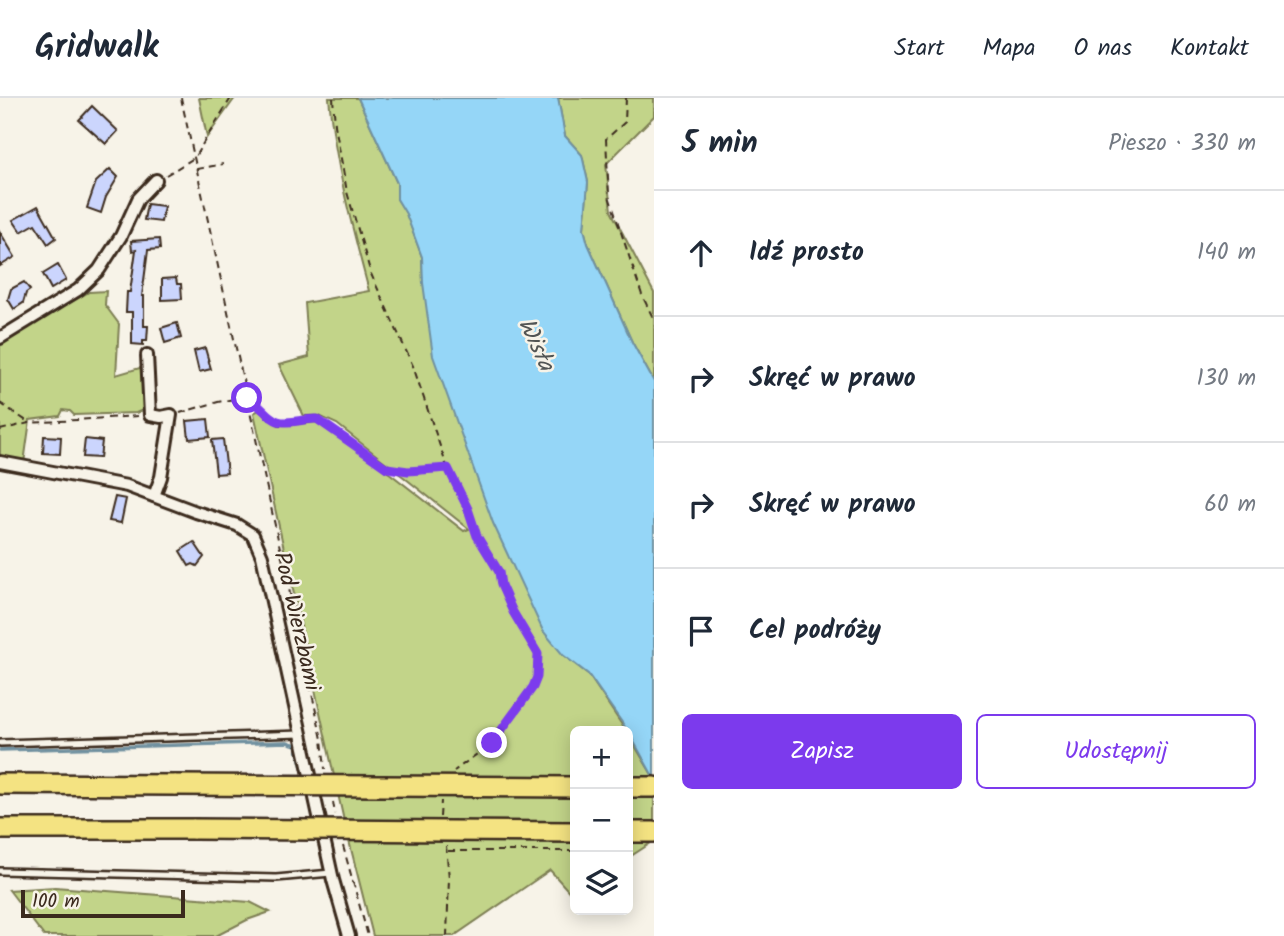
<!DOCTYPE html>
<html lang="pl">
<meta charset="utf-8">
<style>
body{margin:0;font-family:Kalam,sans-serif;background:#f6f6f7;color:#1f2937}
.controls{position:absolute;right:21px;bottom:21px;display:grid;overflow:hidden;border-radius:10px;box-shadow:0 4px 18px #0003}
.controls button{width:63px;height:63px;display:grid;place-items:center;padding:0;border:0;border-bottom:2px solid #e0e1e3;background:#fff;color:#1f2937;font:35px sans-serif}
.scale{position:absolute;left:21px;bottom:18px;width:164px;box-sizing:border-box;padding-left:7px;border:4px solid #3b2a1e;border-top:0;font-size:19px;line-height:24px;white-space:nowrap;color:#3b2a1e;-webkit-text-stroke:5px #f7f3e8;paint-order:stroke}
.stop{position:absolute;width:21px;height:21px;margin:-16px;border:5px solid #7c3aed;border-radius:50%;background:#fff}
.stop.end{background:#7c3aed;border-color:#fff;box-shadow:0 2px 7px #0008}
.list{margin:0;padding:0;list-style:none}
h2{display:flex;justify-content:space-between;align-items:center;height:91px;margin:0;padding:0 28px;font-size:30px}
h2 small{font-size:23px;font-weight:400;color:#747a83}
.list li{display:grid;grid-template-columns:46px 1fr auto;gap:21px;align-items:center;box-sizing:border-box;height:126px;padding:0 28px;border-top:2px solid #e0e1e3}
.list b{display:block;font-size:26px;white-space:nowrap}
.list em{font-size:23px;font-style:normal;color:#747a83}
.actions{display:flex;gap:14px;padding:21px 28px}
.actions a{flex:1;padding:16px 0;border:2px solid #7c3aed;border-radius:10px;text-align:center;font-size:24px;color:#7c3aed}
.actions .main{background:#7c3aed;color:#fff}
.icon{flex:none;width:38px;height:38px;fill:none;stroke:currentColor;stroke-width:2;stroke-linecap:round;stroke-linejoin:round}
.map{position:relative;flex:none;width:654px;height:838px;overflow:hidden}
header{display:flex;align-items:center;gap:42px;box-sizing:border-box;height:98px;padding:0 35px;background:#fff;border-bottom:2px solid #e0e1e3}
header strong{font-size:33px}
nav{display:flex;gap:38px;margin-inline-start:auto;font-size:24px}
main{display:flex}
aside{flex:1;background:#fff}
.map>svg:first-child{display:block}
.green{fill:#c2d489;stroke:#7e7f54;stroke-width:2}
.water{fill:#95d6f7;stroke:#7191a0;stroke-width:2}
.lines{fill:none;stroke-linecap:round;stroke-linejoin:round}
.stream{stroke:#7191a0;stroke-width:3.5}
.building{fill:#cbd5fd;stroke:#3b2a1e;stroke-width:2}
.lane-casing{stroke:#3b2a1e;stroke-width:10}
.street-casing{stroke:#3b2a1e;stroke-width:16}
.highway-casing{stroke:#3b2a1e;stroke-width:24}
.path{stroke:#3b2a1e;stroke-width:2;stroke-dasharray:7 5;stroke-linecap:butt}
.lane{stroke:#f7f3e8;stroke-width:5}
.street{stroke:#f7f3e8;stroke-width:10}
.highway{stroke:#f4e382;stroke-width:19}
.highway-bridge-casing{stroke:#3b2a1e;stroke-width:24;stroke-linecap:butt}
.highway-bridge{stroke:#f4e382;stroke-width:19}
.route{stroke:#7c3aed;stroke-width:9}
.labels{text-anchor:middle;stroke-width:5;stroke-linejoin:round;paint-order:stroke}
.street-label{font-size:23px;fill:#3b2a1e;stroke:#f7f3e8}
.water-label{font-size:24px;font-style:italic;fill:#525554;stroke:#f7f3e8}
</style>
<header>
<strong>Gridwalk</strong>
<nav><a>Start</a><a>Mapa</a><a>O nas</a><a>Kontakt</a></nav>
</header>
<main>
<div class="map">
<svg width="654" height="838" viewBox="0 0 654 838">
<rect width="100%" height="100%" fill="#f7f3e8"/>
<filter id="ink" filterUnits="userSpaceOnUse"><feTurbulence type="fractalNoise" baseFrequency=".0143" numOctaves="2"/><feDisplacementMap in="SourceGraphic" scale="14" xChannelSelector="R" yChannelSelector="G"/><feConvolveMatrix kernelMatrix="1 2 1 2 8 2 1 2 1" color-interpolation-filters="sRGB"/></filter>
<g filter="url(#ink)">
<g class="green">
<path d="M 199,0 L 235,0 L 207,39 Z"/>
<path d="M 329,0 L 358,0 L 397,85 L 397,101 L 406,115 L 422,159 L 423,185 L 563,557 L 588,576 L 626,633 L 575,633 L 575,795 L 572,797 L 550,772 L 454,838 L 373,838 L 344,723 L 254,315 L 259,312 L 279,327 L 317,324 L 361,353 L 464,433 L 469,431 L 337,326 L 319,318 L 304,318 L 279,267 L 309,259 L 305,205 L 369,193 C 352,129 335,66 329,0 Z"/>
<path d="M 558,0 L 654,0 L 654,18 L 606,66 L 611,113 L 654,195 L 654,284 L 632,244 L 588,146 L 584,131 L 588,84 L 582,57 L 565,38 Z"/>
<path d="M 106,193 L 105,207 L 119,226 L 116,277 L 143,269 L 145,311 L 136,315 L 74,317 L 70,313 L 63,312 L 60,318 L 30,322 L 24,365 L 0,359 L 0,245 L 89,194 Z"/>
<path d="M 628,636 L 654,680 L 654,743 L 628,760 Z"/>
<path d="M 55,789 L 250,804 L 270,814 L 247,822 L 216,838 L 44,838 L 9,792 Z"/>
</g>
<path class="water" d="M 358,0 L 558,0 L 565,38 L 582,57 L 588,84 L 584,131 L 588,146 L 632,244 L 654,284 L 654,680 L 628,633 L 588,576 L 563,557 L 543,533 L 493,425 L 433,258 L 423,185 L 422,159 L 406,116 L 397,101 L 397,85 Z"/>
<g class="lines">
<path class="stream" d="M 0,652 L 287,644 L 296,647 L 302,669"/>
</g>
<g class="building">
<path d="M 92,8 L 118,33 L 106,46 L 79,22 Z"/>
<path d="M 110,71 L 118,79 L 106,99 L 101,115 L 87,110 L 96,84 Z"/>
<path d="M 147,106 L 164,108 L 161,124 L 144,122 Z"/>
<path d="M 38,108 L 56,140 L 48,146 L 35,126 L 21,134 L 13,122 Z"/>
<path d="M 0,134 L 15,159 L 0,168 Z"/>
<path d="M 159,141 L 160,151 L 148,152 L 142,198 L 144,198 L 144,228 L 148,228 L 147,243 L 143,243 L 143,247 L 132,246 L 132,214 L 126,214 L 127,194 L 130,194 L 136,152 L 132,153 L 131,143 Z"/>
<path d="M 58,167 L 66,182 L 51,191 L 43,176 Z"/>
<path d="M 176,180 L 177,186 L 181,186 L 182,201 L 162,202 L 162,181 Z"/>
<path d="M 24,184 L 30,192 L 26,195 L 23,205 L 14,211 L 8,201 L 11,191 Z"/>
<path d="M 177,225 L 181,240 L 165,245 L 161,230 Z"/>
<path d="M 205,250 L 211,271 L 199,274 L 194,253 Z"/>
<path d="M 208,321 L 210,339 L 189,341 L 187,323 Z"/>
<path d="M 44,338 L 61,339 L 60,356 L 43,355 Z"/>
<path d="M 85,341 L 102,343 L 100,360 L 83,359 Z"/>
<path d="M 223,341 L 227,375 L 216,376 L 212,342 Z"/>
<path d="M 115,399 L 126,401 L 121,425 L 109,423 Z"/>
<path d="M 194,444 L 204,459 L 197,468 L 193,466 L 189,468 L 180,453 Z"/>
</g>
<g class="lines">
<defs>
<g id="lane">
<path d="M 0,645 L 301,636"/>
<path d="M 0,773 L 276,780 L 331,775"/>
</g>
<g id="street">
<path d="M 0,240 L 78,192 L 99,172 L 121,138 L 138,101 L 156,82"/>
<path d="M 147,257 L 150,317 L 161,319 L 171,317 L 161,379 L 154,398"/>
<path d="M 0,364 L 127,388 L 196,414 L 237,427 L 253,437 L 262,458 L 333,782 L 349,838"/>
</g>
<g id="highway">
<path d="M 0,686 L 176,687"/>
<path d="M 628,689 L 654,689"/>
<path d="M 0,731 L 194,731"/>
<path d="M 628,734 L 654,734"/>
</g>
</defs>
<use href="#lane" class="lane-casing"/>
<use href="#street" class="street-casing"/>
<use href="#highway" class="highway-casing"/>
<g class="path">
<path d="M 181,0 L 322,641 L 325,671"/>
<path d="M 333,0 L 335,27 L 347,94 L 371,176 L 413,268 L 447,369"/>
<path d="M 626,0 L 625,24 L 606,41 L 609,98 L 642,197 L 654,222"/>
<path d="M 197,71 L 223,66"/>
<path d="M 166,77 L 194,60 L 231,0"/>
<path d="M 0,305 L 28,324"/>
<path d="M 180,315 C 197,310 239,295 255,303 C 264,309 268,321 280,323 C 291,326 305,320 318,321 L 387,370 L 408,373 L 448,370 L 468,411 L 477,437 L 499,474 L 501,487 L 513,514 L 538,556 L 537,579 L 533,589 L 506,629 L 492,645 L 454,673"/>
<path d="M 0,332 L 29,325 L 139,318"/>
<path d="M 333,704 L 335,716"/>
<path d="M 440,719 L 441,703"/>
<path d="M 343,748 L 368,838"/>
<path d="M 446,748 L 449,780 L 447,838"/>
<path d="M 448,753 L 575,753"/>
</g>
<use href="#lane" class="lane"/>
<use href="#street" class="street"/>
<use href="#highway" class="highway"/>
<defs>
<g id="highway-bridge">
<path d="M 176,687 L 575,689"/>
<path d="M 194,731 L 575,734"/>
</g>
</defs>
<use href="#highway-bridge" class="highway-bridge-casing"/>
<use href="#highway-bridge" class="highway-bridge"/>
</g>
</g>
<g class="lines" filter="url(#ink)">
<path class="route" d="M 247,300 C 260,305 266,319 278,323 C 290,327 305,320 317,321 L 387,370 L 408,373 L 448,370 L 468,411 L 477,438 L 499,474 L 501,487 L 513,514 L 538,556 L 537,579 L 533,589 L 492,645"/>
</g>
<g class="labels">
<g class="street-label">
<text transform="translate(298 523) rotate(77)" y="8">Pod Wierzbami</text>
</g>
<g class="water-label">
<text transform="translate(537 246) rotate(65)" y="8">Wisła</text>
</g>
</g>
</svg>
<div class="controls">
<button>+</button>
<button>−</button>
<button><svg class="icon" aria-label="layers" viewBox="0 0 24 24"><path d="M12 4l9 5-9 5-9-5zM3 14l9 5 9-5"/></svg></button>
</div>
<div class="scale">100 m</div>
<div class="stop" style="left:247px;top:300px"></div>
<div class="stop end" style="left:492px;top:645px"></div>
</div>
<aside>
<h2>5 min<small>Pieszo · 330 m</small></h2>
<ul class="list">
<li><svg class="icon" aria-label="ahead" viewBox="0 0 24 24"><path d="M12 20V5M6 11l6-6 6 6"/></svg><div><b>Idź prosto</b></div><em>140 m</em></li>
<li><svg class="icon" aria-label="right" viewBox="0 0 24 24"><path d="M7 20v-9h11M14 6l5 5-5 5"/></svg><div><b>Skręć w prawo</b></div><em>130 m</em></li>
<li><svg class="icon" aria-label="right" viewBox="0 0 24 24"><path d="M7 20v-9h11M14 6l5 5-5 5"/></svg><div><b>Skręć w prawo</b></div><em>60 m</em></li>
<li><svg class="icon" aria-label="arrive" viewBox="0 0 24 24"><path d="M6 21V4h12l-3 4 3 4H6"/></svg><div><b>Cel podróży</b></div></li>
</ul>
<div class="actions"><a class="main">Zapisz</a><a>Udostępnij</a></div>
</aside>
</main>
